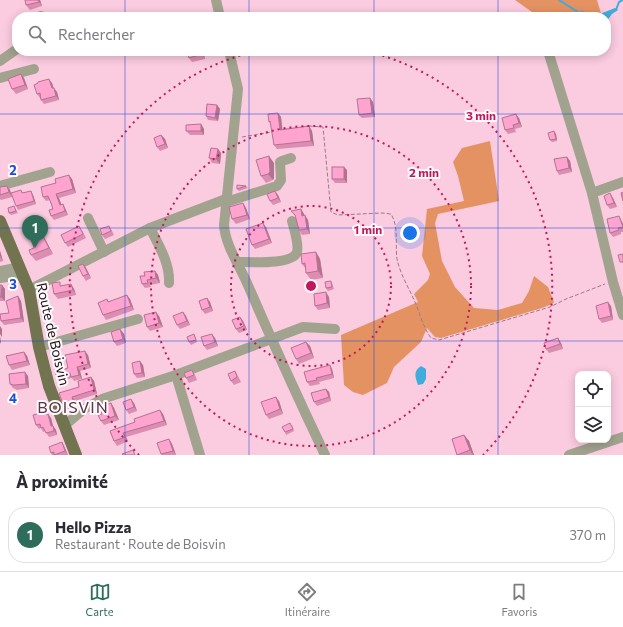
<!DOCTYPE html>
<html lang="fr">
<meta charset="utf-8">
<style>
body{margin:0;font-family:Commissioner,sans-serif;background:#f7f7f7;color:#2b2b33}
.controls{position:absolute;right:12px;bottom:12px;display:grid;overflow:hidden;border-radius:8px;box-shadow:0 2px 10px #0003}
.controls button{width:36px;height:36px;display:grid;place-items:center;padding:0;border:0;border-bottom:1px solid #e1e1e2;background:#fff;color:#2b2b33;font:20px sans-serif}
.you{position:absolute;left:410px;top:233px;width:14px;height:14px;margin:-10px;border:3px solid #fff;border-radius:50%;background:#1a73e8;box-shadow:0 0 0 6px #1a73e833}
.badge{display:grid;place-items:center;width:26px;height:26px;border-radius:50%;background:#2e6d5a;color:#fff;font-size:13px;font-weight:700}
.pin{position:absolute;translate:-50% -33px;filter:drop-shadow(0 1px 2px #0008)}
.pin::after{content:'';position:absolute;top:21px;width:14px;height:12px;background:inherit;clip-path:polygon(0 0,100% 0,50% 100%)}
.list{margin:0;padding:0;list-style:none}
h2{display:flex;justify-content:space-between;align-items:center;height:52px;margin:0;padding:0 16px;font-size:17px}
h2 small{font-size:13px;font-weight:400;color:#7c7c81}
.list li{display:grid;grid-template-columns:26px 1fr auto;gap:12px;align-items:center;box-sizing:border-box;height:56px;margin:0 8px 8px;padding:0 8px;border:1px solid #e1e1e2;border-radius:16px}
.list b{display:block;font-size:15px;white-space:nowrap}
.list p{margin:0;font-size:13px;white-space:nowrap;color:#7c7c81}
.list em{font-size:13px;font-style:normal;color:#7c7c81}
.icon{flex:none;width:22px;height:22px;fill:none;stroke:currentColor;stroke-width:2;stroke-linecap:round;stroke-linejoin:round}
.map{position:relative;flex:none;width:623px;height:455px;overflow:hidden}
.search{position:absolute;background:#fff;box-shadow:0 2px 10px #0003;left:12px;right:12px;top:12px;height:44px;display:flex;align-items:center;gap:10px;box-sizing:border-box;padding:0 14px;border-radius:16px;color:#7c7c81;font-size:15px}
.sheet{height:116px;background:#fff}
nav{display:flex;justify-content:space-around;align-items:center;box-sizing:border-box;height:56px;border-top:1px solid #e1e1e2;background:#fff;font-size:11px;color:#7c7c81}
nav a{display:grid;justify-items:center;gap:2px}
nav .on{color:#2e6d5a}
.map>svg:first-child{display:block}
.forest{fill:#e49262}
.water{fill:#3facdb}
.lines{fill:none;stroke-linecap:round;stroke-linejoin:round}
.stream{stroke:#3facdb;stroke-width:2}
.path{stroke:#9c7a89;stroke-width:1;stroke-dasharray:4 2;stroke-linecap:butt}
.minor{stroke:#a1a38f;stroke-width:10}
.major{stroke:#727450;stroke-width:12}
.wall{fill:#db8db2}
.shaded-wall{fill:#b27391}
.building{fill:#ffa4cf;stroke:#b27391}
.grid{fill:none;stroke:#1d4ed8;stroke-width:1;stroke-opacity:0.55}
.ring{fill:none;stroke:#c2185b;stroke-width:2;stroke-dasharray:2 4}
.labels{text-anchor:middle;stroke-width:4;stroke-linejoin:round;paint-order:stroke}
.street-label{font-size:14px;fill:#24131b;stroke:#fffafc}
.quarter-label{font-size:16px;letter-spacing:1px;fill:#5b3547;stroke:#fffafc}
.grid-label{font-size:13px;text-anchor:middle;font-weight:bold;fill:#1d4ed8;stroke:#fffafc;stroke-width:4;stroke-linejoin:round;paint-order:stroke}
.centre{fill:#c2185b;stroke:#fffafc;stroke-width:2}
.ring-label{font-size:12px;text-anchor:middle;font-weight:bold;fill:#c2185b;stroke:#fffafc;stroke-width:4;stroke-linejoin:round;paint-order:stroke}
</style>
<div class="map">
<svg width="623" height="455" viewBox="0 0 623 455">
<rect width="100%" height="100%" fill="#fbcbe0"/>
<g class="forest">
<path d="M 515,0 L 597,0 L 602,17 L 539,17 Z"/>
<path d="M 490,141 L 499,201 L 438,214 L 435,223 L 442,261 L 455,287 L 474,308 L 498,310 L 522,303 L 529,291 L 534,276 L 548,287 L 554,302 L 552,304 L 542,308 L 441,338 L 435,337 L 427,328 L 421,342 L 394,367 L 387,383 L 363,395 L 353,392 L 344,385 L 341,335 L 418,302 L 414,294 L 428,280 L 430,274 L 422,256 L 427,209 L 464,201 L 458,176 L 453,162 L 462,148 Z"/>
</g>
<g class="water">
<path d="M 615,8 L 618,10 L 612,14 L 606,22 L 606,17 L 581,17 L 577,13 L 582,11 L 595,16 Z"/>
<path d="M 421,366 L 426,369 L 426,379 L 423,384 L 418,385 C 415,377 413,371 421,366 Z"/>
</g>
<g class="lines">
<g class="stream">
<path d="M 559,0 L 581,14"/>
<path d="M 616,10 L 619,2 L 623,0"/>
</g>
<g class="path">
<path d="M 297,128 L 308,126 L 323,127 L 331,212 L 338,215 L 382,213 L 391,214 C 399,227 395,244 397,259 C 400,274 409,288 415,302 C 420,314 423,327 431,338 L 439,340 L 550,307 L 566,299 L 605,284"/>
<path d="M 242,137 L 272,132"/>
</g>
<g class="minor">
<path d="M 216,0 L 220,17"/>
<path d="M 40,17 L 41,16"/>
<path d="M 229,51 L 238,89 L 224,225 C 225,244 239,265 247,283 C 272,341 298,398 325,455"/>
<path d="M 548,51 L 592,193 L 613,282 L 623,315"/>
<path d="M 0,61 L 17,49"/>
<path d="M 0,78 L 34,69"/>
<path d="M 0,186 L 50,172"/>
<path d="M 592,193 L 623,182"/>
<path d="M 226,202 L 277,186 L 281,180 L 280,162 L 282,161 L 291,158"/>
<path d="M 88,218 L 104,252"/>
<path d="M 150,228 C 159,246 170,263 169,283"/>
<path d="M 238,262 C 250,262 293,265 297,252 C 299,245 294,228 292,221"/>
<path d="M 0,271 L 20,267"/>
<path d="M 0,278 L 23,275"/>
<path d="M 29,290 L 150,228 L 226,199"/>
<path d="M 39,347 L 138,319"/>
<path d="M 176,375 L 200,455"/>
<path d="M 64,426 L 84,409 L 102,399 L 176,375 L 303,327 L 335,329"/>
<path d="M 569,455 L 623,437"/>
</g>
<path class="major" d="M 0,221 L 29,290 L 39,347 L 49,386 L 76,455"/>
</g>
<g class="wall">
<path d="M 40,0 L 42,6 L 30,10 L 26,5 Z"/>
<path d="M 187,51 L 203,51 L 205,59 L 192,62 L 189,58 Z"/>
<path d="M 21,74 L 24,78 L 28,89 L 16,94 L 12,89 Z"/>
<path d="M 52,83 L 53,88 L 57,92 L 59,100 L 44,104 L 41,100 L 41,98 L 40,98 L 37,94 Z"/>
<path d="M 370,98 L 373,102 L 375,117 L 362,118 L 359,115 Z"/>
<path d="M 217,105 L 220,109 L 218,121 L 208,120 L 206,116 Z"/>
<path d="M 278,113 L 281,117 L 282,129 L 309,126 L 312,131 L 314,146 L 277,149 L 274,145 L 271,124 L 269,122 Z"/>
<path d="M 519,118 L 522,127 L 515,129 L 516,132 L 508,134 L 505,130 Z"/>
<path d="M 201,124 L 204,129 L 204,135 L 190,135 L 186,131 Z"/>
<path d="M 556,134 L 557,141 L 552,142 L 550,140 Z"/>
<path d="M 161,135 L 165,139 L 168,148 L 160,151 L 157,147 Z"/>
<path d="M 218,149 L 221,153 L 220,164 L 212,163 L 209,158 Z"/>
<path d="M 567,157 L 570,161 L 572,172 L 559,175 L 557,171 Z"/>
<path d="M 274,163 L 274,178 L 273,180 L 266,183 L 261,176 Z"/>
<path d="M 347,170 L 347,183 L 335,183 L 332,179 Z"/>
<path d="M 72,179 L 76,193 L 59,198 L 61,205 L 63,204 L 65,208 L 68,215 L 54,220 L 51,216 L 53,209 L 50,200 L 46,201 L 43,197 Z"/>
<path d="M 7,186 L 10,190 L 12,197 L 1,200 L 0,199 L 0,187 Z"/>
<path d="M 246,186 L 248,188 L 239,191 L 237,189 Z"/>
<path d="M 31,191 L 33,195 L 36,204 L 18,210 L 16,206 L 23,193 Z"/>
<path d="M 278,195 L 281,202 L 273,205 L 270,201 Z"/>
<path d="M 613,198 L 617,207 L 610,209 L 607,205 Z"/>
<path d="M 243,203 L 246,208 L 250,219 L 236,224 L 232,219 Z"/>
<path d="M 14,206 L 18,213 L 11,215 L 9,213 Z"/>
<path d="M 301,209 L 304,214 L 304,216 L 308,220 L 310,234 L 302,235 L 299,230 L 296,216 L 291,211 Z"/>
<path d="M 619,216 L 623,224 L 623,232 L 621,232 L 621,234 L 613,237 L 610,233 Z"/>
<path d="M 266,227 L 272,243 L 255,249 L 252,245 Z"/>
<path d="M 111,229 L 114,235 L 105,239 L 102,235 Z"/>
<path d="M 82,230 L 86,238 L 68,247 L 65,243 Z"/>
<path d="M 46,241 L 53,254 L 36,261 L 31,255 L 34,248 Z"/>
<path d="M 0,251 L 3,261 L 0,262 Z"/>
<path d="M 316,252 L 320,259 L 323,278 L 311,280 L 306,273 L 306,269 L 302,264 Z"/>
<path d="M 83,264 L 86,268 L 91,278 L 86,281 L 83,276 Z"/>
<path d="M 155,271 L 158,275 L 160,283 L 150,285 L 151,287 L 145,288 L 142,284 L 145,276 Z"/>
<path d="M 332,283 L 334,289 L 328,291 L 326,288 Z"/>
<path d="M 71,284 L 74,289 L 76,295 L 58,299 L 54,294 L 63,286 Z"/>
<path d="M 0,285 L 2,285 L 5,289 L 5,301 L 0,301 Z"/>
<path d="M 18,296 L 21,301 L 24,322 L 4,325 L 1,321 L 9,313 Z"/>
<path d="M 329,297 L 330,308 L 318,310 L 315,306 Z"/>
<path d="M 207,298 L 210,302 L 213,311 L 205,314 L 202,310 Z"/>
<path d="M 130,299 L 134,310 L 106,320 L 103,315 L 109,302 Z"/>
<path d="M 611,306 L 613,320 L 602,323 L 599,319 Z"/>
<path d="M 183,312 L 186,316 L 190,325 L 180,329 L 177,325 Z"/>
<path d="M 159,316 L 163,327 L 150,331 L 147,327 Z"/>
<path d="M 240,317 L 243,321 L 247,330 L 239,333 L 236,329 Z"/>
<path d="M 120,329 L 124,334 L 126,343 L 117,346 L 114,342 Z"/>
<path d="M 195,336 L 197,342 L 191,345 L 189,342 Z"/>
<path d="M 215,338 L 218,346 L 207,350 L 204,346 Z"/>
<path d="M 306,342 L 310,346 L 314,358 L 299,364 L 296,359 Z"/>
<path d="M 561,343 L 563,349 L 549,353 L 546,349 Z"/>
<path d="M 24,352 L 27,356 L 30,365 L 12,370 L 9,365 Z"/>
<path d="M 88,355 L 91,368 L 80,371 L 82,379 L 74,381 L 72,378 L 59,381 L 57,377 L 68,368 Z"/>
<path d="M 143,365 L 145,377 L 137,378 L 134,374 Z"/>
<path d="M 330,365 L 332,369 L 334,378 L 319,382 L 320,384 L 310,386 L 307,382 Z"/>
<path d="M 192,370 L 195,375 L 197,380 L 189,383 L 186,378 Z"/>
<path d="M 235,371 L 238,376 L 241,382 L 234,385 L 231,381 Z"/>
<path d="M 28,376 L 29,388 L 17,390 L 13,388 L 10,384 Z"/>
<path d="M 91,377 L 94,381 L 97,394 L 75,401 L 77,407 L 67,411 L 64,407 L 79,387 Z"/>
<path d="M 326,389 L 329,392 L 331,401 L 317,406 L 314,402 Z"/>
<path d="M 279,401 L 283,414 L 269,419 L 266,415 Z"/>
<path d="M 111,403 L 114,408 L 119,420 L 104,425 L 101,421 L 102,414 Z"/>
<path d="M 134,403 L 137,411 L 129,414 L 126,410 Z"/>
<path d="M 48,414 L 51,418 L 53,426 L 56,430 L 57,435 L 49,437 L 45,431 L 43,432 L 41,428 L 39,429 L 36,425 Z"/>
<path d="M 163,414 L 167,425 L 126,437 L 128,441 L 117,446 L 114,441 L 110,431 Z"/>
<path d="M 292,425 L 294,431 L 286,435 L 285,432 Z"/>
<path d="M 464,435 L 469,441 L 474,455 L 457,455 L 452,439 Z"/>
<path d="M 169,439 L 172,444 L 176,455 L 162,455 L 161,454 Z"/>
<path d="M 62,442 L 64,446 L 68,455 L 52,455 L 51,453 Z"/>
</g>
<g class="shaded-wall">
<path d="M 38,0 L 40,0 L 42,6 L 39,2 Z"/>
<path d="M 201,51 L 203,51 L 205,59 L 202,54 Z"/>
<path d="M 21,74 L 24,78 L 28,89 L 25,85 Z"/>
<path d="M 49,79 L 52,83 L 55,92 L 52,88 Z"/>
<path d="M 54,88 L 57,92 L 59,100 L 56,96 Z"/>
<path d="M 370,98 L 373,102 L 375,117 L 372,113 Z"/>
<path d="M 217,105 L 220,109 L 218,121 L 215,118 Z"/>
<path d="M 278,113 L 281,117 L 283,134 L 280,130 Z"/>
<path d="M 516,114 L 519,118 L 522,127 L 519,123 Z"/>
<path d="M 201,124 L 204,129 L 204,135 L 201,131 Z"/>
<path d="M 309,126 L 312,131 L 314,146 L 311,141 Z"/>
<path d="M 554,131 L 556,134 L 557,141 L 556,139 Z"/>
<path d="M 161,135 L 165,139 L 168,148 L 165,144 Z"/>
<path d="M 218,149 L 221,153 L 220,164 L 216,159 Z"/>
<path d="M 269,156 L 274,163 L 274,178 L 273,180 L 268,174 Z"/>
<path d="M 567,157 L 570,161 L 572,172 L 569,168 Z"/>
<path d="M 344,167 L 347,170 L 347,183 L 344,179 Z"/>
<path d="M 69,175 L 72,179 L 76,193 L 73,189 Z"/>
<path d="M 7,186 L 10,190 L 12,197 L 9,192 Z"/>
<path d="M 31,191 L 33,195 L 36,204 L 34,201 Z"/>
<path d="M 275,191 L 278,195 L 281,202 L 278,198 Z"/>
<path d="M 610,193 L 613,198 L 617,207 L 614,203 Z"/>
<path d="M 56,194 L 59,198 L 63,209 L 60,205 Z"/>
<path d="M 243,203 L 246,208 L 250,219 L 247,215 Z"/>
<path d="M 63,204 L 65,208 L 68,215 L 65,211 Z"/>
<path d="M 301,209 L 304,214 L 305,220 L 302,216 Z"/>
<path d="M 305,215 L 308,220 L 310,234 L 307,229 Z"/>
<path d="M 619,216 L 623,224 L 623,227 Z"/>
<path d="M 263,223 L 266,227 L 272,243 L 269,239 Z"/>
<path d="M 42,234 L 46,241 L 53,254 L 49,248 Z"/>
<path d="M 0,251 L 3,261 L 0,256 Z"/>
<path d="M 316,252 L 320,259 L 323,278 L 318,271 Z"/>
<path d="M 83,264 L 86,268 L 91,278 L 88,274 Z"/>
<path d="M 155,271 L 158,275 L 160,283 L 156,278 Z"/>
<path d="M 71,284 L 74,289 L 76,295 L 73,290 Z"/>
<path d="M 2,285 L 5,289 L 5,301 L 1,297 Z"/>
<path d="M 326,292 L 329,297 L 330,308 L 327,303 Z"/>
<path d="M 127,295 L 130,299 L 134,310 L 131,306 Z"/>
<path d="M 18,296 L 21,301 L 24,322 L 21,318 Z"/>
<path d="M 207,298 L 210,302 L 213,311 L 210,307 Z"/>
<path d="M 608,302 L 611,306 L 613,320 L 611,316 Z"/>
<path d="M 156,312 L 159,316 L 163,327 L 159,323 Z"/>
<path d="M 183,312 L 186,316 L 190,325 L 187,321 Z"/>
<path d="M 240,317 L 243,321 L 247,330 L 244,326 Z"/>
<path d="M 0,326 L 2,329 L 2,337 L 0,334 Z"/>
<path d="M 120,329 L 124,334 L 126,343 L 123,339 Z"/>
<path d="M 212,334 L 215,338 L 218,346 L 215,342 Z"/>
<path d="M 0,336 L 1,342 L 0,344 Z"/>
<path d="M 558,338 L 561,343 L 563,349 L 560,344 Z"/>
<path d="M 306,342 L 310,346 L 314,358 L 311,353 Z"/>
<path d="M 85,351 L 88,355 L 91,368 L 88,364 Z"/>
<path d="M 24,352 L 27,356 L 30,365 L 27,361 Z"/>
<path d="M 140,361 L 143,365 L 145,377 L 142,373 Z"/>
<path d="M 330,365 L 332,369 L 334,378 L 332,374 Z"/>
<path d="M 77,367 L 80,371 L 82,379 L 79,375 Z"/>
<path d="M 25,372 L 28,376 L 29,388 L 26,384 Z"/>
<path d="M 91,377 L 94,381 L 97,394 L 94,390 Z"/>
<path d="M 326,389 L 329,392 L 331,401 L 329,397 Z"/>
<path d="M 72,397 L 75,401 L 77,407 L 74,403 Z"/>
<path d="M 276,397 L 279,401 L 283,414 L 280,409 Z"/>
<path d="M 131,399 L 134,403 L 137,411 L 134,407 Z"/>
<path d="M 111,403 L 114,408 L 119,420 L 115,416 Z"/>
<path d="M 160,410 L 163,414 L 167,425 L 164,421 Z"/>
<path d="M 48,414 L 51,418 L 53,426 L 56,430 L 57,435 L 51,426 Z"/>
<path d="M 123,433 L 126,437 L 128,441 L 125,437 Z"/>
<path d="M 464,435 L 469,441 L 474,455 L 473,455 L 470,450 Z"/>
<path d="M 169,439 L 172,444 L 176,455 L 173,451 Z"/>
<path d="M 62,442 L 64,446 L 68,455 L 65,451 Z"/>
</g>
<g class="building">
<path d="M 25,0 L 38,0 L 39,2 L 26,5 Z"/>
<path d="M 187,51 L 201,51 L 202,54 L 189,58 Z"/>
<path d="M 21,74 L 25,85 L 12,89 L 8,79 Z"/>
<path d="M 49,79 L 52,88 L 54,88 L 56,96 L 41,100 L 40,93 L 37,94 L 34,85 L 38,83 L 38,82 Z"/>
<path d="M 370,98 L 372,113 L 359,115 L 357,99 Z"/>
<path d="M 207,104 L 217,105 L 215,118 L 206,116 Z"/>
<path d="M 278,113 L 280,130 L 309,126 L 311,141 L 274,145 L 270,121 L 269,122 L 268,114 Z"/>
<path d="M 516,114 L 519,123 L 513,125 L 514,128 L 505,130 L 502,118 Z"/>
<path d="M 201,124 L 201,131 L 186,131 L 186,125 Z"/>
<path d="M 554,131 L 556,139 L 550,140 L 548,133 Z"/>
<path d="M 161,135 L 165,144 L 157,147 L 154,138 Z"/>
<path d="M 211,148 L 218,149 L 216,159 L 209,158 Z"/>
<path d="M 269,156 L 270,172 L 268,174 L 261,176 L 256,160 Z"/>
<path d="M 567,157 L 569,168 L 557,171 L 554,159 Z"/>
<rect x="332" y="167" width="12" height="12"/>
<path d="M 69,175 L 73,189 L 56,194 L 60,205 L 63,204 L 65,211 L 51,216 L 49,210 L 53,209 L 51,203 L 48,196 L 43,197 L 41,187 L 56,183 L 55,179 Z"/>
<path d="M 237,185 L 246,186 L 237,189 Z"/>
<path d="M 7,186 L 9,192 L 0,195 L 0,187 Z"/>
<path d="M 21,190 L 22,193 L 31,191 L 34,201 L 16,206 L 11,193 Z"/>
<path d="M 275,191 L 278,198 L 270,201 L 267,194 Z"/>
<path d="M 623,192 L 623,201 L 621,193 Z"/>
<path d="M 610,193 L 614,203 L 607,205 L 604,196 Z"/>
<path d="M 243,203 L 247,215 L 232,219 L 229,207 Z"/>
<path d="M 14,206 L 16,211 L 9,213 L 8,208 Z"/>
<path d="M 301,209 L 302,216 L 305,215 L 307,229 L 299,230 L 295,215 L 291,211 Z"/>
<path d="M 619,216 L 623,227 L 618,228 L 619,230 L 610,233 L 607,219 Z"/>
<path d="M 263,223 L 269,239 L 252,245 L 246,229 Z"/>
<path d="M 79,226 L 83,234 L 65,243 L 61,235 Z"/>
<path d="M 109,226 L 111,231 L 102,235 L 100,229 Z"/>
<path d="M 42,234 L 49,248 L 31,255 L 29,250 L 34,248 L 31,238 Z"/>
<path d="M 316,252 L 318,271 L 306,273 L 305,263 L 302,264 L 301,254 Z"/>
<path d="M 623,254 L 623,262 L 620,262 L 618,255 Z"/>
<path d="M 83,264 L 88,274 L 83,276 L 78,266 Z"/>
<path d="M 155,271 L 156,278 L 147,280 L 148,283 L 142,284 L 140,276 L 145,276 L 144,272 Z"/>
<path d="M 331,281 L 332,287 L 326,288 L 325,282 Z"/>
<path d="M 60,282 L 60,286 L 71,284 L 73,290 L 54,294 L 52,283 Z"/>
<path d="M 0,285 L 2,285 L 1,297 L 0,297 Z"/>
<path d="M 326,292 L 327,303 L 315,306 L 314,294 Z"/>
<path d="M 127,295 L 131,306 L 103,315 L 98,303 L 107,299 L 108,302 Z"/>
<path d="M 18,296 L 21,318 L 1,321 L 0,314 L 9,313 L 6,301 Z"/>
<path d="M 207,298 L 210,307 L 202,310 L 199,301 Z"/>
<path d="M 608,302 L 611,316 L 599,319 L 596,306 Z"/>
<path d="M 156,312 L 159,323 L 147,327 L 144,315 Z"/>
<path d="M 183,312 L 187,321 L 177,325 L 173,316 Z"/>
<path d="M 240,317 L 244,326 L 236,329 L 232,320 Z"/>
<path d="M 120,329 L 123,339 L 114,342 L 111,332 Z"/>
<path d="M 194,334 L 196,340 L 189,342 L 187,337 Z"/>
<path d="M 212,334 L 215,342 L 204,346 L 201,337 Z"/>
<path d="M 558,338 L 560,344 L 546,349 L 544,343 Z"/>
<path d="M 306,342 L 311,353 L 296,359 L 291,348 Z"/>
<path d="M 85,351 L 88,364 L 77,367 L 79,375 L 71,377 L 70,373 L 57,377 L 55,372 L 68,368 L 65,355 Z"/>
<path d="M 24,352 L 27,361 L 9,365 L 6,356 Z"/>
<path d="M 140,361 L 142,373 L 134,374 L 132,363 Z"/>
<path d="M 330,365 L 332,374 L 316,378 L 317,380 L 307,382 L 304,372 Z"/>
<path d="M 192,370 L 194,375 L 186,378 L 184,373 Z"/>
<path d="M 235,371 L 237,377 L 231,381 L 228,374 Z"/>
<path d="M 25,372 L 26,384 L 14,385 L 10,384 L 9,374 Z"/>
<path d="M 91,377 L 94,390 L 72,397 L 74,403 L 64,407 L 59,393 L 79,387 L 78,381 Z"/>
<path d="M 326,389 L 329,397 L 314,402 L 311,393 Z"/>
<path d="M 276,397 L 280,409 L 266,415 L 261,402 Z"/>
<path d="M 131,399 L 134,407 L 126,410 L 123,402 Z"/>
<path d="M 111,403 L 115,416 L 101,421 L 98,415 L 102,414 L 100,407 Z"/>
<path d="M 160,410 L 164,421 L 123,433 L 125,437 L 114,441 L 110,431 L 135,422 L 134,419 Z"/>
<path d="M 46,412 L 47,415 L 48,414 L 51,426 L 53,426 L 54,431 L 46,433 L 43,427 L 41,428 L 40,424 L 36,425 L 33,415 Z"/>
<path d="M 290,423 L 293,429 L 285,432 L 282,427 Z"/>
<path d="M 464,435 L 470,450 L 457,455 L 452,439 Z"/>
<path d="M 169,439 L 173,451 L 161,454 L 157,443 Z"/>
<path d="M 62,442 L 65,451 L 54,455 L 54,452 L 51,453 L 49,447 Z"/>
<path d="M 133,450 L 135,455 L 123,455 L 122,454 Z"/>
</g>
<path class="grid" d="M 125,0 L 125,17M 249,0 L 249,17M 374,0 L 374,17M 498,0 L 498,17M 125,51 L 125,455M 249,51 L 249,455M 374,51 L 374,455M 498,51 L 498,455M 0,114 L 623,114M 0,228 L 623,228M 0,341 L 623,341"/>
<g class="ring">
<circle cx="311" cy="286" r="80"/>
<circle cx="311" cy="286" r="160"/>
<path d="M139 455A241 241 0 0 1 257 51M365 51A241 241 0 0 1 483 455"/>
</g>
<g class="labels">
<g class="street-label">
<text transform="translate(53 334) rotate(77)" y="5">Route de Boisvin</text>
</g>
<g class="quarter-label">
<text x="73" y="413">BOISVIN</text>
</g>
</g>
<g class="grid-label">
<text x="13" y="175">2</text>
<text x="13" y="289">3</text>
<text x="13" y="403">4</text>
</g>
<circle cx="311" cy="286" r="6" class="centre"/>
<g class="ring-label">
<text x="481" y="120">3 min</text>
<text x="424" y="177">2 min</text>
<text x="368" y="234">1 min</text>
</g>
</svg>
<div class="controls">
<button><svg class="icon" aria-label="locate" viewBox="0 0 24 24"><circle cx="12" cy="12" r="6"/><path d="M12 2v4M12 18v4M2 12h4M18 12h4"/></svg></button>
<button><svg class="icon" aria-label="layers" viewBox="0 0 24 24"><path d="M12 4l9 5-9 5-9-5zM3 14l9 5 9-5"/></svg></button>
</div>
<div class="you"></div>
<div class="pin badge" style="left:35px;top:248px">1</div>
<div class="search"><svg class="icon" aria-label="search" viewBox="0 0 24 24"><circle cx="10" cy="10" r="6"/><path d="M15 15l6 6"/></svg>Rechercher</div>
</div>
<section class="sheet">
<h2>À proximité<small></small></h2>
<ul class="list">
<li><span class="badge">1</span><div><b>Hello Pizza</b><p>Restaurant · Route de Boisvin</p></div><em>370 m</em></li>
</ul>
</section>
<nav>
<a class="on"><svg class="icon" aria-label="map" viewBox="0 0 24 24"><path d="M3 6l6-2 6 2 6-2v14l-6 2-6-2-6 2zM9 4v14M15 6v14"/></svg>Carte</a>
<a><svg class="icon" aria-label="directions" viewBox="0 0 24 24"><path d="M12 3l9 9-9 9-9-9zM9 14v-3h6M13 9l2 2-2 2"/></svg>Itinéraire</a>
<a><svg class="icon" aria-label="saved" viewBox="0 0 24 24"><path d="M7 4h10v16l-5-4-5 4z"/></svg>Favoris</a>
</nav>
